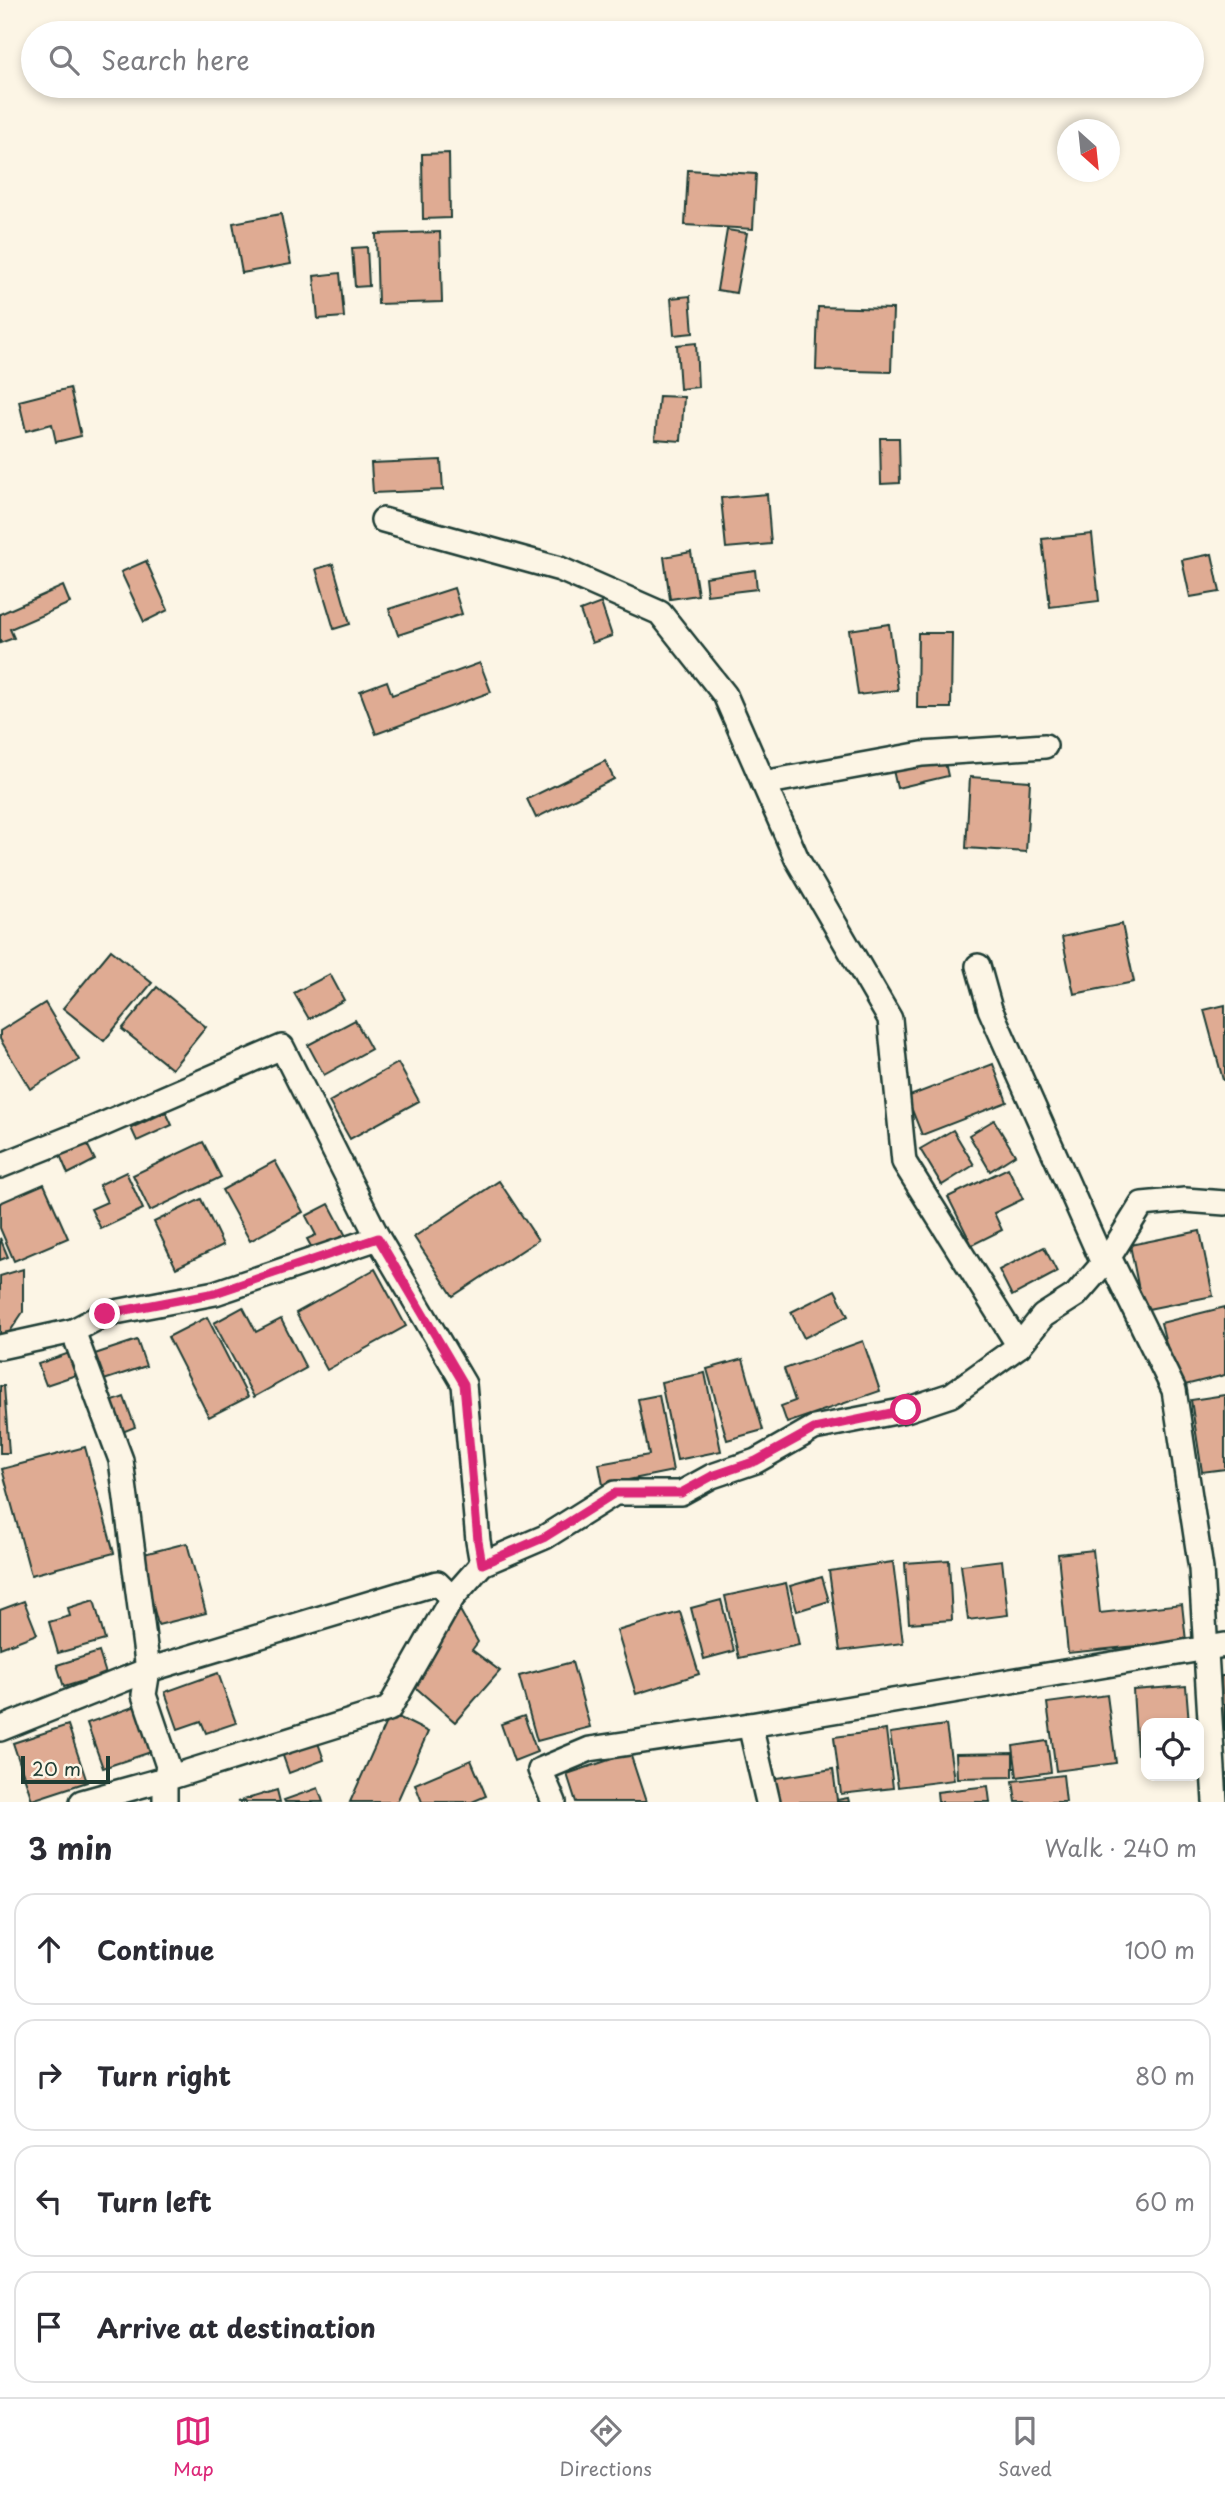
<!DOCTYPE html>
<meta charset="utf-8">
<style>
body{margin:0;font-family:"Playpen Sans",sans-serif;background:#f2f2f3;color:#2b2b33}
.controls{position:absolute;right:21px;bottom:21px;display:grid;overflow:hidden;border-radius:14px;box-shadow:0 4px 10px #0003}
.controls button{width:63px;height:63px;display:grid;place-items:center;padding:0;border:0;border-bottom:2px solid #e1e1e2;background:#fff;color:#2b2b33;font:35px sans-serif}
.compass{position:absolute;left:1057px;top:119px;width:63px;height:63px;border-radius:50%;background:#fff;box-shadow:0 4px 10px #0003;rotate:153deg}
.scale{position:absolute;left:21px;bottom:18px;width:89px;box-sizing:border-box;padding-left:7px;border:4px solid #1f3d34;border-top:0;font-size:19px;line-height:24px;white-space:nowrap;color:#1f3d34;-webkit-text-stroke:5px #fcf5e5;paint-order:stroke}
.stop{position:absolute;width:21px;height:21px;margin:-16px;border:5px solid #db2777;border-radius:50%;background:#fff}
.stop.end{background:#db2777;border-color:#fff;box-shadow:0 2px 7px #0008}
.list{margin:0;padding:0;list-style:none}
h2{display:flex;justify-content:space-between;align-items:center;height:91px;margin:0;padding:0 28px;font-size:30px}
h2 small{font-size:23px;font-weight:400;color:#7c7c81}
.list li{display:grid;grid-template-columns:46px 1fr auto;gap:21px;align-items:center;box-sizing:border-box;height:112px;margin:0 14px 14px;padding:0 14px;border:2px solid #e1e1e2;border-radius:21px}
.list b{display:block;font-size:26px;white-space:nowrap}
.list em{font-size:23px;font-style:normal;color:#7c7c81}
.icon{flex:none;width:38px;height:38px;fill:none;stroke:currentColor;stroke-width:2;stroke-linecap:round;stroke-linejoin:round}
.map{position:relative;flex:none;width:1225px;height:1802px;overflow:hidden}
.search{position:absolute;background:#fff;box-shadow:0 4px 10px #0003;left:21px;right:21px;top:21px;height:77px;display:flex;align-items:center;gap:18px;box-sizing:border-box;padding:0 24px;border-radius:38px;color:#7c7c81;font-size:26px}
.sheet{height:595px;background:#fff}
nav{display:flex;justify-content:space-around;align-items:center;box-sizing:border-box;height:98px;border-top:2px solid #e1e1e2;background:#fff;font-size:19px;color:#7c7c81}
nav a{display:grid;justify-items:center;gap:4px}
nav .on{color:#db2777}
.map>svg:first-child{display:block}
.building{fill:#dfab93;stroke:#1f3d34;stroke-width:2}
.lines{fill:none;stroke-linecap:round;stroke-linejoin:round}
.street-casing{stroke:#1f3d34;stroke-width:28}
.street{stroke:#fcf5e5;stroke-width:23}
.route{stroke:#db2777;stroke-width:9}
</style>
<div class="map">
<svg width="1225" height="1802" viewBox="0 0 1225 1802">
<rect width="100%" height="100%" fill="#fcf5e5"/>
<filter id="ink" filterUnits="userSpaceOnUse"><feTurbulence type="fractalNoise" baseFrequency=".0143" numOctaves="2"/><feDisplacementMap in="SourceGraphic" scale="14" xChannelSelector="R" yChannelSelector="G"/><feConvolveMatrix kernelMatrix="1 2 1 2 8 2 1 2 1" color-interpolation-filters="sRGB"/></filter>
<g filter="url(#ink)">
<g class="building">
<path d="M 449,153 L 450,218 L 423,219 L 422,154 Z"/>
<path d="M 688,170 L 756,174 L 753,229 L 685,225 Z"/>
<path d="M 281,214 L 291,264 L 242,273 L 233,223 Z"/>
<path d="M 727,230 L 747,233 L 736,293 L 717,290 Z"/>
<path d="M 440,232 L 442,302 L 378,304 L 376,234 Z"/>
<path d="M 367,247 L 369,286 L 355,287 L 352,248 Z"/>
<path d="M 340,273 L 344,317 L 318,319 L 314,276 Z"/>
<path d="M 690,296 L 693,333 L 674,335 L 671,298 Z"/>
<path d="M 818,307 L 893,309 L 891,372 L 816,370 Z"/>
<path d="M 696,343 L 698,387 L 680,389 L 677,345 Z"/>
<path d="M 70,388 L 81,436 L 56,442 L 52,424 L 26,431 L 19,401 Z"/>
<path d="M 659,396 L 684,397 L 681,441 L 655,439 Z"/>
<path d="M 880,438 L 899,438 L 900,483 L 881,484 Z"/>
<path d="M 441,460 L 443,490 L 373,493 L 371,463 Z"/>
<path d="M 767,494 L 771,544 L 726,548 L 721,498 Z"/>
<path d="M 1092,534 L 1099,601 L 1050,607 L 1042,539 Z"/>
<path d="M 691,552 L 698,595 L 670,599 L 664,557 Z"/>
<path d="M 1212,554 L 1220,592 L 1190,597 L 1182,560 Z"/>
<path d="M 146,561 L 168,610 L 144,622 L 121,572 Z"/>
<path d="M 333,564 L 350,624 L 334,629 L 316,569 Z"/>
<path d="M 755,570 L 757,589 L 707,595 L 705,577 Z"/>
<path d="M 63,586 L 70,603 L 10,629 L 14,638 L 0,643 L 0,614 Z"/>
<path d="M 454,588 L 462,614 L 398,635 L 389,609 Z"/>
<path d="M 601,603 L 612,636 L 592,643 L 580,611 Z"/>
<path d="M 889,624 L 898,690 L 858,695 L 849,630 Z"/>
<path d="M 918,633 L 952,633 L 951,708 L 917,708 Z"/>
<path d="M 480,663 L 491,692 L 376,734 L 360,691 L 387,681 L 392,695 Z"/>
<path d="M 944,758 L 948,776 L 897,788 L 893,770 Z"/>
<path d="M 605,761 L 614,779 L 536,818 L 527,799 Z"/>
<path d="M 970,777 L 1030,781 L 1026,852 L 966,848 Z"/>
<path d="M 1122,924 L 1134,982 L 1074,994 L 1062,937 Z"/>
<path d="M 111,950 L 152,983 L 104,1041 L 63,1008 Z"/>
<path d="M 330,974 L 344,1000 L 309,1019 L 294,993 Z"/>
<path d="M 157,987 L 206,1027 L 172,1069 L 122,1029 Z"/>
<path d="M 45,1003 L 79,1060 L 30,1089 L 0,1039 L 0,1031 Z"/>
<path d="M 1225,1005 L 1225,1080 L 1223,1080 L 1204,1010 Z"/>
<path d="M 355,1020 L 371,1049 L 324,1075 L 308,1045 Z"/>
<path d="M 398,1063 L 419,1101 L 350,1139 L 329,1102 Z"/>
<path d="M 993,1064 L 1007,1102 L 922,1135 L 907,1097 Z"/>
<path d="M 166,1112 L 172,1125 L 137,1141 L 131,1128 Z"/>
<path d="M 994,1120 L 1015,1155 L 990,1171 L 969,1135 Z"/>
<path d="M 953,1130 L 974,1165 L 942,1185 L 920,1149 Z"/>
<path d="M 86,1142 L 95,1160 L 68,1174 L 60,1155 Z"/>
<path d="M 203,1142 L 221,1177 L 150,1211 L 133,1175 Z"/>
<path d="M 275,1161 L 303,1212 L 250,1241 L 222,1190 Z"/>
<path d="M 1008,1168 L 1023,1199 L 994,1213 L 1002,1230 L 972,1245 L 948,1197 Z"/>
<path d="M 126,1172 L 143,1209 L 101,1229 L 91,1209 L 107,1202 L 99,1185 Z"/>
<path d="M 499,1181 L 538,1240 L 453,1296 L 414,1237 Z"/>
<path d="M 44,1184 L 68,1238 L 14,1261 L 0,1228 L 0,1203 Z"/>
<path d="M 201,1199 L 223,1245 L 176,1268 L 154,1222 Z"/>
<path d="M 329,1204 L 346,1236 L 314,1252 L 307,1239 L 316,1235 L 306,1216 Z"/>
<path d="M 1200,1231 L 1213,1296 L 1143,1310 L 1130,1245 Z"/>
<path d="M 0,1238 L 8,1257 L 0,1260 Z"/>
<path d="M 1044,1247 L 1057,1272 L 1012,1296 L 999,1270 Z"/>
<path d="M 23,1269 L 23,1312 L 9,1333 L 0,1339 L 0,1276 Z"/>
<path d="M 375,1269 L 406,1326 L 327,1370 L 296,1313 Z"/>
<path d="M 835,1290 L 848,1316 L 804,1338 L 791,1312 Z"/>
<path d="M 243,1307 L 256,1332 L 281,1319 L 306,1368 L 254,1397 L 214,1323 Z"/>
<path d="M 1225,1307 L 1225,1375 L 1177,1387 L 1161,1323 Z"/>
<path d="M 207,1317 L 248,1397 L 209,1417 L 168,1337 Z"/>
<path d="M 137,1340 L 146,1366 L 98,1382 L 89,1356 Z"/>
<path d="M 863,1341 L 880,1391 L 787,1423 L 781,1406 L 795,1401 L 784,1369 Z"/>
<path d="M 78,1350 L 85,1372 L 46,1385 L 38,1364 Z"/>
<path d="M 743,1359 L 763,1430 L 727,1440 L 707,1369 Z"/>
<path d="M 705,1373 L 721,1451 L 677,1460 L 661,1382 Z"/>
<path d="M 0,1386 L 4,1386 L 9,1453 L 0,1453 Z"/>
<path d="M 659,1395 L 673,1471 L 603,1485 L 599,1464 L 649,1455 L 638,1399 Z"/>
<path d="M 1225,1395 L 1225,1469 L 1202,1472 L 1191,1400 Z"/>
<path d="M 124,1397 L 135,1427 L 120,1433 L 108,1403 Z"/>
<path d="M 85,1447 L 114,1553 L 31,1575 L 2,1469 Z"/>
<path d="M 187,1543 L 206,1613 L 158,1625 L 140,1555 Z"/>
<path d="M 1093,1550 L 1100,1613 L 1182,1604 L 1186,1641 L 1068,1653 L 1058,1554 Z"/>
<path d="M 949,1560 L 952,1620 L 909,1623 L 905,1563 Z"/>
<path d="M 1002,1560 L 1008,1615 L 968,1620 L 961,1565 Z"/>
<path d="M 893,1562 L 903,1643 L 840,1651 L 829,1571 Z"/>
<path d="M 822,1577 L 829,1601 L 797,1611 L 790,1586 Z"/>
<path d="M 786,1583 L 799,1645 L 739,1658 L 725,1596 Z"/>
<path d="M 94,1600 L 105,1640 L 58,1653 L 49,1622 L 70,1616 L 68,1608 Z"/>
<path d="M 721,1600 L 734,1651 L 704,1659 L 691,1608 Z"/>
<path d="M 24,1601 L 37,1634 L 0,1648 L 0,1610 Z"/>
<path d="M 457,1605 L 478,1642 L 472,1650 L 500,1671 L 455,1722 L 414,1686 Z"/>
<path d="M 680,1612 L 699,1674 L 636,1694 L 617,1631 Z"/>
<path d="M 99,1652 L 106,1674 L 64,1687 L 57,1665 Z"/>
<path d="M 572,1662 L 590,1727 L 537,1741 L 519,1676 Z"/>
<path d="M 218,1673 L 236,1723 L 206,1733 L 201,1721 L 178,1729 L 165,1692 Z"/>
<path d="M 1221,1676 L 1225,1676 L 1225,1730 L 1223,1730 Z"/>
<path d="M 1186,1686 L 1189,1723 L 1146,1723 L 1146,1753 L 1137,1754 L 1133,1690 Z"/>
<path d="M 1107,1695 L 1116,1763 L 1056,1771 L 1047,1703 Z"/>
<path d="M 139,1705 L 154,1751 L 103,1768 L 87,1723 Z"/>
<path d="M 390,1713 L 428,1732 L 397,1802 L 350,1802 Z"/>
<path d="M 524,1716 L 537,1752 L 514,1761 L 501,1724 Z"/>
<path d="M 68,1725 L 87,1782 L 32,1800 L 13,1743 Z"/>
<path d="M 946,1725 L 954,1780 L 898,1787 L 890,1733 Z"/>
<path d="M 886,1730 L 893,1788 L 841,1794 L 834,1737 Z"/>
<path d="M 317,1740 L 324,1760 L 289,1773 L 282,1753 Z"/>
<path d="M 1047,1741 L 1051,1772 L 1017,1777 L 1013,1746 Z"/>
<path d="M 630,1753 L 646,1802 L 576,1802 L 567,1774 Z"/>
<path d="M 1013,1753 L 1013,1777 L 957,1778 L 956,1754 Z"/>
<path d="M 471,1760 L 486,1796 L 472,1802 L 422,1802 L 415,1784 Z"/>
<path d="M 833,1769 L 837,1800 L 848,1798 L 849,1802 L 774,1802 L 770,1779 Z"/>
<path d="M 1063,1775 L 1066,1802 L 1016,1802 L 1013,1781 Z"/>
<path d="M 988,1786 L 990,1802 L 938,1802 L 937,1792 Z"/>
<path d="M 318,1788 L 323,1802 L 285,1802 L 284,1800 Z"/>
<path d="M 277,1790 L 280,1802 L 237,1802 Z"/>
</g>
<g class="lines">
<defs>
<g id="street">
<path d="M 383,520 L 560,569 L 660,613 L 725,695 L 797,859 L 890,1019 L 904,1162 L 1019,1346"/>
<path d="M 763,783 L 922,754 L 1045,746"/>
<path d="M 978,966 L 990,1009 L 1103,1263"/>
<path d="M 0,1166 L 90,1130 L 282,1047 L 378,1238 L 464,1384 L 478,1541 L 482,1564"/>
<path d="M 1109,1257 L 1174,1390 L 1201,1569 L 1215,1802"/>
<path d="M 73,1331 L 121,1460 L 148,1670 L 144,1695 L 168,1766 L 165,1779 L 165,1802"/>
<path d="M 0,1347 L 73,1331 L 105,1314 L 215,1293 L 378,1238"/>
<path d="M 750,1725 L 768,1802"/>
<path d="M 0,1729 L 148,1670 L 437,1583 L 452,1598"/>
<path d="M 82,1802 L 165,1779 L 389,1709 L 452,1598 L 482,1564 L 545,1537 L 615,1493 L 681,1493 L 712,1476 L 756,1461 L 814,1428 L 906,1410 L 951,1395 L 1019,1346 L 1043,1316 L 1076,1295 L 1109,1257 L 1142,1204 L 1185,1200 L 1225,1203"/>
<path d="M 554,1802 L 540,1770 L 590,1749 L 750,1725 L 1225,1645"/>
</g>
</defs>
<use href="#street" class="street-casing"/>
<use href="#street" class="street"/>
</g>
</g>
<g class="lines" filter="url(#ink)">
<path class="route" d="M 105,1314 L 215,1293 L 378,1238 L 464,1384 L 478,1541 L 482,1564 L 545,1537 L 615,1493 L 681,1493 L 712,1476 L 756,1461 L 814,1429 L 906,1410"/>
</g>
</svg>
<div class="controls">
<button><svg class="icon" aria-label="locate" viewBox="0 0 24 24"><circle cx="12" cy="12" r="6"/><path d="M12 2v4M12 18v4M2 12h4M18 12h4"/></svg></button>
</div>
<svg class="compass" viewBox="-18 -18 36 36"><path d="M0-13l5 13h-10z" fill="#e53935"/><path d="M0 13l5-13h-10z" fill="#7c7c81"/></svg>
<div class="scale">20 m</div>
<div class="stop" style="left:906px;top:1410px"></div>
<div class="stop end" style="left:105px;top:1314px"></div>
<div class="search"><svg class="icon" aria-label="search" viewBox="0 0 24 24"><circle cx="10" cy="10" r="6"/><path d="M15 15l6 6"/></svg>Search here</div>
</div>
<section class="sheet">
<h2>3 min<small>Walk · 240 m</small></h2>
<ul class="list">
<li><svg class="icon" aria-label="ahead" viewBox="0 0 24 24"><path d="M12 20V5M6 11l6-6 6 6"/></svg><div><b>Continue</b></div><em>100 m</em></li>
<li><svg class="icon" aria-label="right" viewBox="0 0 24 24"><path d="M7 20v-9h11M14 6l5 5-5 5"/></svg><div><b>Turn right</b></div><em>80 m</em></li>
<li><svg class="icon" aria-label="left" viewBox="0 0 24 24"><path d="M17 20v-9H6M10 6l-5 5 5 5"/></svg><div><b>Turn left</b></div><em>60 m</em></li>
<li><svg class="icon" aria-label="arrive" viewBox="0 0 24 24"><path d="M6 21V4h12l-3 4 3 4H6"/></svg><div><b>Arrive at destination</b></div></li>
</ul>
</section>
<nav>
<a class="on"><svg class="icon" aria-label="map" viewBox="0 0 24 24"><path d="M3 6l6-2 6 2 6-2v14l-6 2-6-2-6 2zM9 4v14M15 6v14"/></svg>Map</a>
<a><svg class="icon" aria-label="directions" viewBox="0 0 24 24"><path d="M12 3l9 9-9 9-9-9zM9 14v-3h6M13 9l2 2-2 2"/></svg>Directions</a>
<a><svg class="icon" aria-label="saved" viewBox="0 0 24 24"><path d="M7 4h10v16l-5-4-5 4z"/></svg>Saved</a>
</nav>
